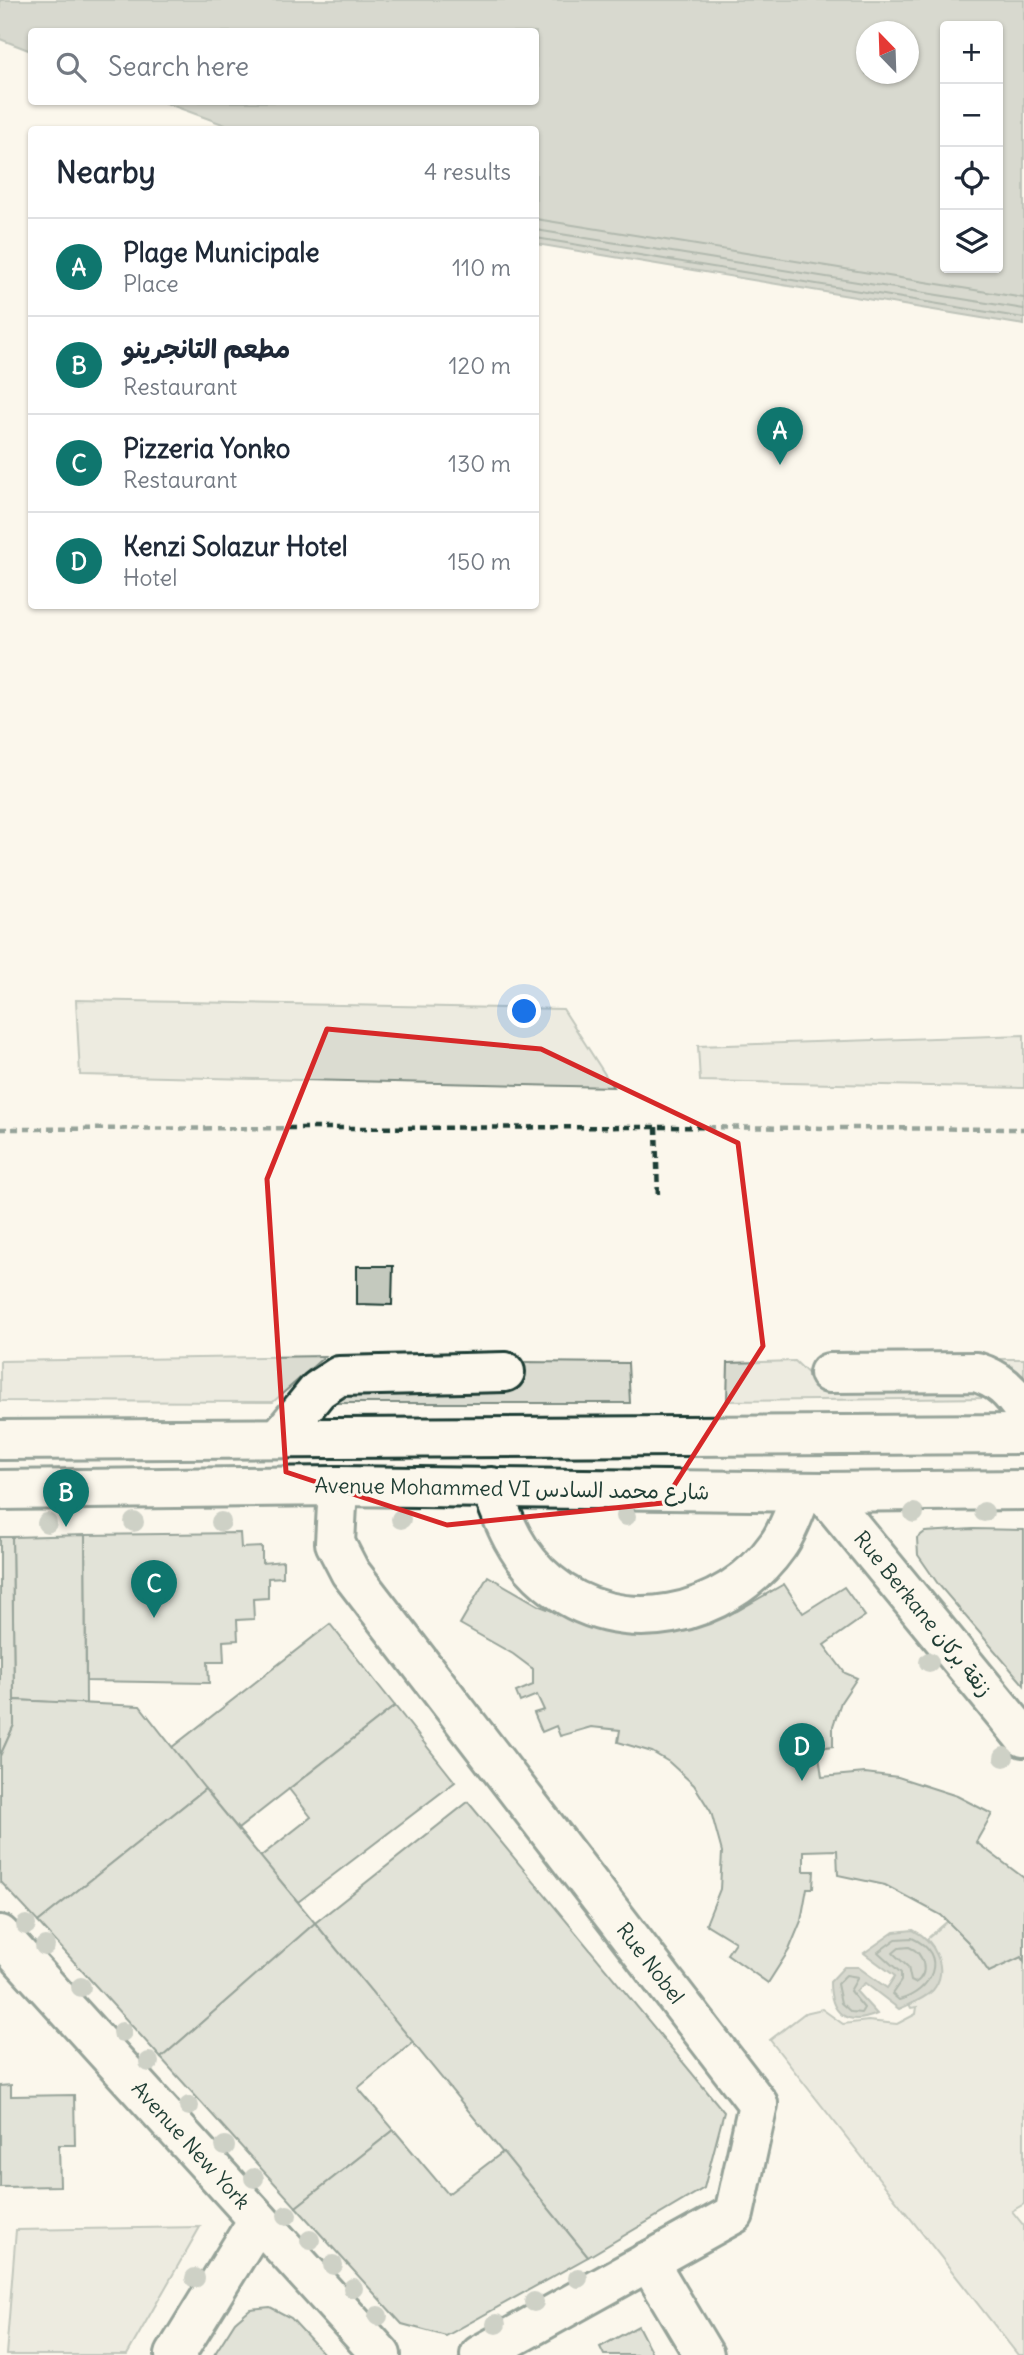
<!DOCTYPE html>
<meta charset="utf-8">
<style>
body{margin:0;font-family:Delius,"Playpen Sans Arabic",sans-serif;background:#f6f6f7;color:#1f2937}
.controls{position:absolute;right:21px;top:21px;display:grid;overflow:hidden;border-radius:7px;box-shadow:0 2px 5px #0004}
.controls button{width:63px;height:63px;display:grid;place-items:center;padding:0;border:0;border-bottom:2px solid #e0e1e3;background:#fff;color:#1f2937;font:35px sans-serif}
.compass{position:absolute;left:856px;top:21px;width:63px;height:63px;border-radius:50%;background:#fff;box-shadow:0 2px 5px #0004;rotate:337deg}
.you{position:absolute;left:525px;top:1012px;width:24px;height:24px;margin:-18px;border:5px solid #fff;border-radius:50%;background:#1a73e8;box-shadow:0 0 0 10px #1a73e833}
.badge{display:grid;place-items:center;width:46px;height:46px;border-radius:50%;background:#0f766e;color:#fff;font-size:23px;font-weight:700}
.pin{position:absolute;translate:-50% -58px;filter:drop-shadow(0 2px 4px #0008)}
.pin::after{content:'';position:absolute;top:37px;width:24px;height:21px;background:inherit;clip-path:polygon(0 0,100% 0,50% 100%)}
.list{margin:0;padding:0;list-style:none}
h2{display:flex;justify-content:space-between;align-items:center;height:91px;margin:0;padding:0 28px;font-size:30px}
h2 small{font-size:23px;font-weight:400;color:#747a83}
.list li{display:grid;grid-template-columns:46px 1fr auto;gap:21px;align-items:center;box-sizing:border-box;height:98px;padding:0 28px;border-top:2px solid #e0e1e3}
.list b{display:block;font-size:26px;white-space:nowrap}
.list p{margin:0;font-size:23px;white-space:nowrap;color:#747a83}
.list em{font-size:23px;font-style:normal;color:#747a83}
.icon{flex:none;width:38px;height:38px;fill:none;stroke:currentColor;stroke-width:2;stroke-linecap:round;stroke-linejoin:round}
.map{position:relative;flex:none;width:1024px;height:2355px;overflow:hidden}
.search{position:absolute;background:#fff;box-shadow:0 2px 5px #0004;left:28px;top:28px;width:511px;height:77px;display:flex;align-items:center;gap:18px;box-sizing:border-box;padding:0 24px;border-radius:7px;color:#747a83;font-size:26px}
.panel{position:absolute;background:#fff;box-shadow:0 2px 5px #0004;left:28px;top:126px;width:511px;height:483px;border-radius:7px}
.map>svg:first-child{display:block}
.green{fill:#dbdcd1;stroke:#7d8c82;stroke-width:2}
.water{fill:#adb4aa;stroke:#74847b;stroke-width:2;fill-rule:evenodd}
.lines{fill:none;stroke-linecap:round;stroke-linejoin:round}
.shore{stroke:#586d63;stroke-width:2}
.building{fill:#c4c9be;stroke:#1f3d34;stroke-width:2}
.minor-casing{stroke:#1f3d34;stroke-width:44}
.major-casing{stroke:#1f3d34;stroke-width:44}
.path{stroke:#1f3d34;stroke-width:4.5;stroke-dasharray:7 5;stroke-linecap:butt}
.minor{stroke:#fbf7ec;stroke-width:38}
.major{stroke:#fbf7ec;stroke-width:38}
.tree{fill:#97a298}
.marked{fill:none;stroke:#d62828;stroke-width:5;stroke-linejoin:round}
.labels{text-anchor:middle;stroke-width:6;stroke-linejoin:round;paint-order:stroke}
.street-label{font-size:21px;fill:#1f3d34;stroke:#fbf7ec}
</style>
<div class="map">
<svg width="1024" height="2355" viewBox="0 0 1024 2355">
<rect width="100%" height="100%" fill="#fbf7ec"/>
<filter id="ink" filterUnits="userSpaceOnUse"><feTurbulence type="fractalNoise" baseFrequency=".0143" numOctaves="2"/><feDisplacementMap in="SourceGraphic" scale="14" xChannelSelector="R" yChannelSelector="G"/><feConvolveMatrix kernelMatrix="1 2 1 2 8 2 1 2 1" color-interpolation-filters="sRGB"/></filter>
<g filter="url(#ink)">
<g class="green">
<path d="M 76,1000 L 563,1009 L 613,1087 L 80,1075 Z"/>
<path d="M 1024,1035 L 1024,1088 L 700,1081 L 698,1046 Z"/>
<path d="M 325,1356 L 273,1402 L 0,1401 L 0,1361 Z"/>
<path d="M 986,1359 L 1024,1359 L 1024,1393 Z"/>
<path d="M 795,1361 L 815,1380 L 972,1383 L 989,1398 L 727,1401 L 728,1363 Z"/>
<path d="M 523,1362 L 628,1363 L 630,1403 L 326,1403 L 333,1388 L 496,1385 Z"/>
<path d="M 948,1921 L 968,1942 L 989,1972 L 1021,1957 L 1024,1962 L 1024,2204 L 1012,2211 L 1024,2226 L 1024,2355 L 1018,2355 L 770,2040 L 805,2013 L 822,2009 L 843,2024 L 868,2021 L 897,2024 L 916,2014 L 917,2007 L 911,2008 L 909,2004 L 917,2001 L 933,1947 L 927,1939 Z"/>
<path d="M 200,2227 L 127,2355 L 6,2355 L 16,2230 Z"/>
</g>
<g class="water">
<path d="M 0,0 L 1024,0 L 1024,325 L 536,244 L 536,130 L 236,129 L 163,102 L 536,102 L 536,32 L 32,32 L 31,51 L 0,39 ZM 945,26 L 998,26 L 998,268 L 945,268 ZM 866,32 L 908,32 L 908,74 L 866,74 Z"/>
<path d="M 913,1930 C 934,1940 950,1969 933,1990 C 925,1999 910,2004 899,2009 L 865,1983 L 856,1991 L 877,2014 C 847,2027 830,2014 830,1982 L 844,1967 L 858,1967 L 887,1988 L 895,1976 L 864,1953 L 894,1932 Z"/>
</g>
<g class="lines">
<g class="shore">
<path d="M 536,219 L 1024,298"/>
<path d="M 536,230 L 1024,309"/>
<path d="M 536,238 L 1024,318"/>
<path d="M 912,1938 C 950,1955 932,1991 899,2000 L 892,1994 L 901,1981 L 901,1973 L 878,1952 L 896,1939 Z"/>
<path d="M 909,1947 C 924,1953 930,1974 915,1983 L 911,1981 L 908,1967 L 893,1953 L 899,1948 Z"/>
<path d="M 846,1975 L 858,1977 L 850,1991 L 864,2008 L 861,2013 L 851,2012 L 841,2003 L 837,1984 Z"/>
</g>
</g>
<g class="building">
<path d="M 357,1266 L 393,1266 L 392,1305 L 357,1304 Z"/>
<path d="M 973,1529 L 1024,1530 L 1024,1685 L 938,1584 L 918,1555 L 917,1538 L 925,1532 Z"/>
<path d="M 240,1533 L 241,1548 L 262,1547 L 262,1563 L 283,1561 L 283,1577 L 268,1578 L 268,1598 L 253,1599 L 254,1619 L 237,1620 L 238,1640 L 223,1641 L 224,1662 L 208,1662 L 209,1683 L 86,1681 L 85,1535 Z"/>
<path d="M 85,1535 L 86,1704 L 14,1700 L 12,1537 Z"/>
<path d="M 0,1537 L 12,1537 L 14,1700 L 14,1725 L 0,1756 Z"/>
<path d="M 488,1576 L 540,1606 L 578,1621 L 685,1628 L 737,1611 L 784,1584 L 803,1613 L 844,1587 L 865,1616 L 824,1645 L 845,1673 L 857,1678 L 841,1702 L 833,1726 L 833,1746 L 818,1748 L 822,1777 L 865,1773 L 898,1777 L 957,1796 L 992,1814 L 976,1842 L 1024,1878 L 1024,1962 L 1021,1957 L 989,1972 L 968,1942 L 941,1915 L 885,1885 L 838,1875 L 837,1850 L 804,1851 L 804,1871 L 814,1871 L 813,1888 L 807,1888 L 801,1921 L 789,1950 L 768,1983 L 727,1954 L 735,1942 L 706,1924 L 720,1889 L 722,1852 L 711,1812 L 694,1785 L 669,1762 L 652,1752 L 618,1742 L 620,1730 L 591,1727 L 560,1736 L 556,1726 L 542,1732 L 534,1713 L 544,1710 L 537,1695 L 520,1702 L 516,1692 L 533,1685 L 533,1669 L 513,1654 L 460,1624 Z"/>
<path d="M 330,1624 L 395,1706 L 238,1829 L 171,1748 Z"/>
<path d="M 14,1700 L 140,1706 L 205,1789 L 38,1922 L 0,1881 L 0,1756 L 14,1725 Z"/>
<path d="M 395,1706 L 455,1782 L 298,1902 L 260,1857 L 311,1817 L 289,1789 Z"/>
<path d="M 205,1789 L 315,1923 L 161,2058 L 38,1922 Z"/>
<path d="M 468,1802 L 724,2112 L 704,2188 L 588,2257 L 315,1923 Z"/>
<path d="M 315,1923 L 413,2042 L 358,2088 L 394,2130 L 296,2207 L 161,2058 Z"/>
<path d="M 11,2085 L 11,2096 L 74,2095 L 75,2145 L 59,2145 L 60,2186 L 0,2187 L 0,2086 Z"/>
<path d="M 394,2130 L 448,2194 L 503,2152 L 588,2257 L 446,2336 L 402,2324 L 296,2207 Z"/>
<path d="M 270,2307 L 291,2318 L 325,2355 L 214,2355 L 235,2322 L 250,2309 Z"/>
<path d="M 638,2326 L 653,2355 L 604,2355 L 600,2347 Z"/>
</g>
<g class="lines">
<defs>
<g id="minor">
<path d="M 829,1373 L 976,1372 C 999,1379 1011,1391 1024,1411"/>
<path d="M 279,1438 L 318,1390 L 339,1376 L 505,1372"/>
<path id="s1" d="M 338,1486 L 335,1543 L 350,1572 L 758,2104 L 734,2214 L 480,2355"/>
<path d="M 491,1487 C 504,1523 517,1557 548,1582 C 619,1642 727,1618 778,1545 C 789,1530 795,1509 803,1492"/>
<path d="M 823,1492 L 1024,1737"/>
<path id="s2" d="M 0,1935 L 381,2355"/>
<path d="M 648,2261 L 704,2355"/>
<path d="M 175,2355 L 258,2220"/>
</g>
<g id="major">
<path d="M 0,1440 L 1024,1434"/>
<path d="M 0,1490 L 338,1486 L 823,1492 L 1024,1490"/>
</g>
</defs>
<use href="#minor" class="minor-casing"/>
<use href="#major" class="major-casing"/>
<g class="path">
<path d="M 656,1127 L 658,1199"/>
<path d="M 0,1129 L 656,1127 L 1024,1129"/>
</g>
<use href="#minor" class="minor"/>
<use href="#major" class="major"/>
</g>
<g class="tree">
<circle cx="984" cy="1512" r="10"/>
<circle cx="914" cy="1513" r="10"/>
<circle cx="626" cy="1516" r="10"/>
<circle cx="401" cy="1519" r="10"/>
<circle cx="134" cy="1522" r="10"/>
<circle cx="221" cy="1522" r="10"/>
<circle cx="47" cy="1523" r="10"/>
<circle cx="929" cy="1662" r="10"/>
<circle cx="1004" cy="1757" r="10"/>
<circle cx="26" cy="1925" r="10"/>
<circle cx="45" cy="1946" r="10"/>
<circle cx="81" cy="1987" r="10"/>
<circle cx="122" cy="2032" r="10"/>
<circle cx="149" cy="2062" r="10"/>
<circle cx="189" cy="2106" r="10"/>
<circle cx="225" cy="2146" r="10"/>
<circle cx="254" cy="2178" r="10"/>
<circle cx="287" cy="2215" r="10"/>
<circle cx="310" cy="2240" r="10"/>
<circle cx="333" cy="2265" r="10"/>
<circle cx="195" cy="2278" r="10"/>
<circle cx="578" cy="2278" r="10"/>
<circle cx="353" cy="2288" r="10"/>
<circle cx="534" cy="2302" r="10"/>
<circle cx="378" cy="2316" r="10"/>
<circle cx="496" cy="2324" r="10"/>
</g>
</g>
<path d="M0 0H1024V2355H0ZM 327,1029 L 541,1049 L 738,1143 L 763,1346 L 663,1503 L 447,1525 L 286,1472 L 267,1179 Z" fill="#fbf7ec" fill-opacity=".55" fill-rule="evenodd"/>
<path class="marked" d="M 327,1029 L 541,1049 L 738,1143 L 763,1346 L 663,1503 L 447,1525 L 286,1472 L 267,1179 Z"/>
<g class="labels">
<g class="street-label">
<text transform="translate(512 1489) rotate(1)" y="7">Avenue Mohammed VI شارع محمد السادس</text>
<text transform="translate(923 1614) rotate(51)" y="7">Rue Berkane زنقة بركان</text>
<text dy="7" stroke="none"><textPath href="#s1" startOffset="583">Rue Nobel</textPath></text>
<text dy="7" stroke="none"><textPath href="#s2" startOffset="284">Avenue New York</textPath></text>
</g>
</g>
</svg>
<div class="controls">
<button>+</button>
<button>−</button>
<button><svg class="icon" aria-label="locate" viewBox="0 0 24 24"><circle cx="12" cy="12" r="6"/><path d="M12 2v4M12 18v4M2 12h4M18 12h4"/></svg></button>
<button><svg class="icon" aria-label="layers" viewBox="0 0 24 24"><path d="M12 4l9 5-9 5-9-5zM3 14l9 5 9-5"/></svg></button>
</div>
<svg class="compass" viewBox="-18 -18 36 36"><path d="M0-13l5 13h-10z" fill="#e53935"/><path d="M0 13l5-13h-10z" fill="#747a83"/></svg>
<div class="you"></div>
<div class="pin badge" style="left:780px;top:465px">A</div>
<div class="pin badge" style="left:66px;top:1527px">B</div>
<div class="pin badge" style="left:154px;top:1618px">C</div>
<div class="pin badge" style="left:802px;top:1781px">D</div>
<div class="search"><svg class="icon" aria-label="search" viewBox="0 0 24 24"><circle cx="10" cy="10" r="6"/><path d="M15 15l6 6"/></svg>Search here</div>
<section class="panel">
<h2>Nearby<small>4 results</small></h2>
<ul class="list">
<li><span class="badge">A</span><div><b>Plage Municipale</b><p>Place</p></div><em>110 m</em></li>
<li><span class="badge">B</span><div><b>مطعم التانجرينو</b><p>Restaurant</p></div><em>120 m</em></li>
<li><span class="badge">C</span><div><b>Pizzeria Yonko</b><p>Restaurant</p></div><em>130 m</em></li>
<li><span class="badge">D</span><div><b>Kenzi Solazur Hotel</b><p>Hotel</p></div><em>150 m</em></li>
</ul>
</section>
</div>
